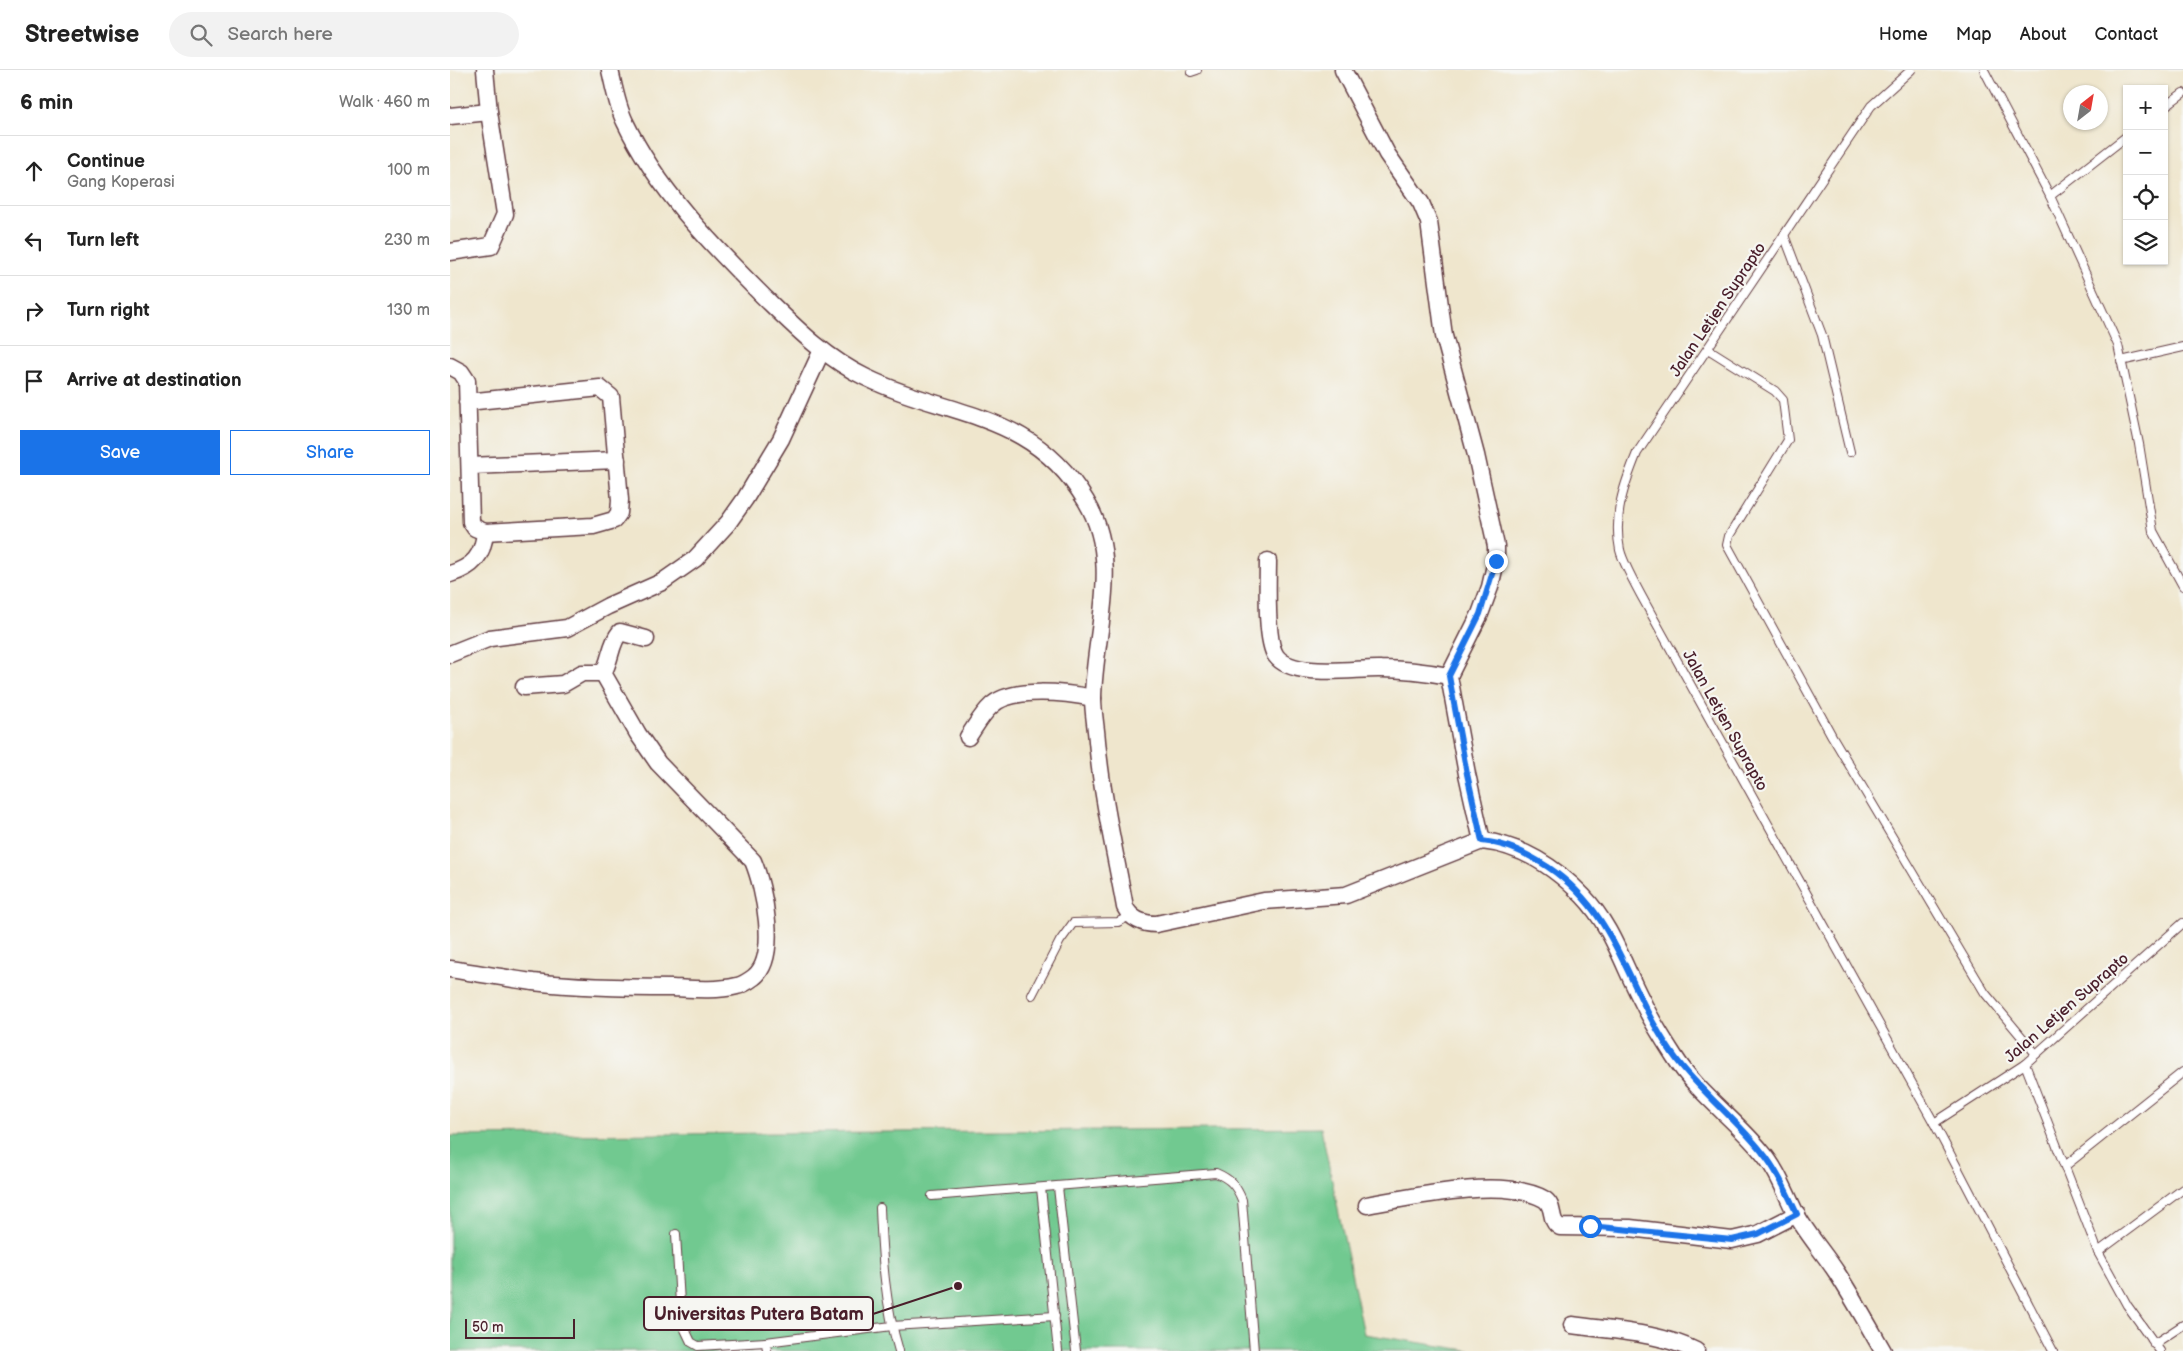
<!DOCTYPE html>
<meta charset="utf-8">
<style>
body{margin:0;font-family:"Balsamiq Sans",sans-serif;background:#f2f2f2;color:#222}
.controls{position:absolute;right:15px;top:15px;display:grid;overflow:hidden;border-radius:0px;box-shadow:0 1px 4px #0004}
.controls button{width:45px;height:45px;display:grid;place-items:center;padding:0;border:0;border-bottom:1px solid #e0e0e0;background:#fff;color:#222;font:25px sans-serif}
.compass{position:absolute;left:1613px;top:15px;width:45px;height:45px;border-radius:50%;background:#fff;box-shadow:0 1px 4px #0004;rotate:31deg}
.scale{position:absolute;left:15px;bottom:12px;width:110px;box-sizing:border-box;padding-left:5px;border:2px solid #4a1f2b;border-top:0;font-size:14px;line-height:18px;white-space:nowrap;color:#4a1f2b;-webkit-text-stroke:4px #f6f6f2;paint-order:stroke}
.stop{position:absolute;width:15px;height:15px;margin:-11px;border:4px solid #1a73e8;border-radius:50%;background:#fff}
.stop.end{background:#1a73e8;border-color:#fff;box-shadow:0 1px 5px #0008}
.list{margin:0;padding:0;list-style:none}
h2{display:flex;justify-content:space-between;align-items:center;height:65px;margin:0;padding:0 20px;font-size:21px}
h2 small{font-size:16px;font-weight:400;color:#767676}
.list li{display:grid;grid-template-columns:32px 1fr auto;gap:15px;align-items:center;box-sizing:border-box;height:70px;padding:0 20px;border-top:1px solid #e0e0e0}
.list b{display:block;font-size:19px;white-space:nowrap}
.list p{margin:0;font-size:16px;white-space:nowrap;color:#767676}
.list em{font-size:16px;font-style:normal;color:#767676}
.actions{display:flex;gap:10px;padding:15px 20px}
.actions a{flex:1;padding:11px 0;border:1px solid #1a73e8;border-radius:0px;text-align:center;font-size:18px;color:#1a73e8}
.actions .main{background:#1a73e8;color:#fff}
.icon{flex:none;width:28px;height:28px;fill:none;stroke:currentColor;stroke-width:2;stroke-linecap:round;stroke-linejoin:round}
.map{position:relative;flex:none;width:1733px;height:1281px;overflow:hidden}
header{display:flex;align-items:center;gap:30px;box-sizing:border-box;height:70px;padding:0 25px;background:#fff;border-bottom:1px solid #e0e0e0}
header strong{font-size:24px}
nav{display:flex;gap:28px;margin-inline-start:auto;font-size:18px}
.search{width:350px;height:45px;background:#f2f2f2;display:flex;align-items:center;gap:12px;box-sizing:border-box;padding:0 18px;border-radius:28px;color:#767676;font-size:19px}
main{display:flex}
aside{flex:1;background:#fff}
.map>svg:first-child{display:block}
.green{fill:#71c990;stroke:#5e745e}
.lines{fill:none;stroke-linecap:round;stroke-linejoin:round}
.service-casing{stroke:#633d43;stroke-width:10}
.minor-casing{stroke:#633d43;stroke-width:19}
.service{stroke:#fff;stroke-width:8}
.minor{stroke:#fff;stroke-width:16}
.route{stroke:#1a73e8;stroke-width:6}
.labels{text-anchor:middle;stroke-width:4.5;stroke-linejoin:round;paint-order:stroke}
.street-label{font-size:16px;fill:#4a1f2b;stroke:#f6f6f2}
.leader{fill:none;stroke:#4a1f2b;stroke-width:2}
.callout-dot{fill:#4a1f2b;stroke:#f6f6f2;stroke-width:2}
.callout{fill:#f6f6f2;stroke:#4a1f2b;stroke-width:2}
.callout-label{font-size:18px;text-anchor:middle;font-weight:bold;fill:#4a1f2b}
</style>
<header>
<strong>Streetwise</strong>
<div class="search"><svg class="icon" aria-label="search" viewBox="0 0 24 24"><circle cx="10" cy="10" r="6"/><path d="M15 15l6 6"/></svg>Search here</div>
<nav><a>Home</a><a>Map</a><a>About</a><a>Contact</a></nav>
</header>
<main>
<aside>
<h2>6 min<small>Walk · 460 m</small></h2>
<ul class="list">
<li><svg class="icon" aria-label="ahead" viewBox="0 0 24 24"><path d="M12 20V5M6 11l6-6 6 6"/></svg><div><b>Continue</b><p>Gang Koperasi</p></div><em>100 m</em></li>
<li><svg class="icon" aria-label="left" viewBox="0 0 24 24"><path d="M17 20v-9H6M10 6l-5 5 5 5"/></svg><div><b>Turn left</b></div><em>230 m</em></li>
<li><svg class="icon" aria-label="right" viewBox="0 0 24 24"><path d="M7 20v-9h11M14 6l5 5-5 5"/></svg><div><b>Turn right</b></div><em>130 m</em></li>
<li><svg class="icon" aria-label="arrive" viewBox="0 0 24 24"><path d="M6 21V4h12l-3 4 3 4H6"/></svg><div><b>Arrive at destination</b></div></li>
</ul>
<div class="actions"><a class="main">Save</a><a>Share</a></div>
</aside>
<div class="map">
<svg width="1733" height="1281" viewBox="0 0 1733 1281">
<rect width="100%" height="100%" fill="#f6f6f2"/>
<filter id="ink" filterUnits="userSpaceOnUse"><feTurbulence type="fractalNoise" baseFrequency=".02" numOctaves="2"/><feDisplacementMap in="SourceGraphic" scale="10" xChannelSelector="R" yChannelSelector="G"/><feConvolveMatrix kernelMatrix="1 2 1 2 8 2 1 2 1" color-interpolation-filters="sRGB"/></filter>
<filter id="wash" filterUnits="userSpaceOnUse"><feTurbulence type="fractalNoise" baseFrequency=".0096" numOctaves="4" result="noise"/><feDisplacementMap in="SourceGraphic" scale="20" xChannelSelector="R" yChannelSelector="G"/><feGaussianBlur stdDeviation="1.12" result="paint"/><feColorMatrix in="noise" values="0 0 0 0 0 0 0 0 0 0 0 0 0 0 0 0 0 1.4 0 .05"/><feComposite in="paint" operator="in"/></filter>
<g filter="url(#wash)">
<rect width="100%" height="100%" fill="#efe6cd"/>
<path class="green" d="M 871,1058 L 914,1264 L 1023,1281 L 0,1281 L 0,1066 Z"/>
</g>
<g filter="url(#ink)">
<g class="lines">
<defs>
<g id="service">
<path d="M 1461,0 L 1421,36 L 1187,383 C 1174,415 1163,445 1170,480 C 1174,497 1195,532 1204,549 L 1484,1053 L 1603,1281"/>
<path d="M 1534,0 L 1600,126 L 1668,275 L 1689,374 L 1703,461 L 1733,516"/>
<path d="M 741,2 L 747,0"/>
<path d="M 1714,37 L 1733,23"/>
<path d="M 1600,126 L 1677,66"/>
<path d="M 1334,165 L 1372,265 L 1400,382"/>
<path d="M 1258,279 L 1325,321 L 1333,330 L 1338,370 L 1279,466 L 1277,475 L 1382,666 L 1535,923 L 1586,984"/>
<path d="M 1671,291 L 1733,277"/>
<path d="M 582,925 L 610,871 L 623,853 L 668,852 L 680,846"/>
<path d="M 1575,994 L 1648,1182 L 1677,1235 L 1710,1281"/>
<path d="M 1484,1053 L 1575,994 L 1733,853"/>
<path d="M 1615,1096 L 1733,1002"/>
<path d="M 608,1117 L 626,1281"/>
<path d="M 591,1118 L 608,1281"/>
<path d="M 482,1126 L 766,1103 C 780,1109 786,1115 792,1130 L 804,1281"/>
<path d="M 430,1138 C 432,1186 435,1235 449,1281"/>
<path d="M 226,1164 L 231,1251 L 241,1272 L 248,1276 L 316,1272"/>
<path d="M 1648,1182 L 1733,1119"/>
<path d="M 1704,1274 L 1733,1255"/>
<path d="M 317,1281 L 316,1272 L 442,1256 L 605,1246"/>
</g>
<g id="minor">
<path d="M 160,0 C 164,17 167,36 175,52 C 207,119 261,174 313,226 C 344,256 375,288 415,307 C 499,348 582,340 636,431 C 673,492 644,562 643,628 C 643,642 646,657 647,671 C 652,727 665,782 675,837 C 681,849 693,854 706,854 L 814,831 L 896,825 L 1032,771 C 1071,775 1106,798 1133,826 C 1162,856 1173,895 1192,931 C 1201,950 1213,969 1224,986 C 1247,1023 1284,1048 1311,1081 C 1327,1099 1335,1122 1346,1144 C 1357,1164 1374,1183 1387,1203 C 1403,1228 1418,1255 1433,1281"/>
<path d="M 893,0 L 937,84 L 971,133 L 979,152 L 994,266 L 1026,385 L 1046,476 L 1046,491 L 1040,517 L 1030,544 L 999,606 L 1017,704 L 1032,771"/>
<path d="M 0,46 L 39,42"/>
<path d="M 0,182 L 41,176 L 55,144 L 39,42 L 35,0"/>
<path d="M 0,296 L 11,302 L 17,311 L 21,452 L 25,458 L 35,462 L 143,456 L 164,450 L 169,443 L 170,430 L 161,327 L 150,318 L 17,332"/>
<path d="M 20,396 L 167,390"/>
<path d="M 818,491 C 818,512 815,571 826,586 C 843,609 905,598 931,599 C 954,599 977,602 999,606"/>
<path d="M 0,504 C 23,497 33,486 35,462"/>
<path d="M 0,584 L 40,568 L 117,558 L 158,536 L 212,512 L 245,489 L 278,453 L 295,429 L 331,369 L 372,280"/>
<path d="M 153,603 C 161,590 160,574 170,562 L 196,569"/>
<path d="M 518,667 C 525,657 532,644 541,636 C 561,616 618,623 643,628"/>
<path d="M 0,899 C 27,903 55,908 83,912 C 129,917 176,918 223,918 C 243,919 267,921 287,916 C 292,915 300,910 304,907 C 329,887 314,817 303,791 L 208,693 L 188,664 L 153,603 L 132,603 L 113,614 L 74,617"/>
<path d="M 917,1135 C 962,1127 1053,1106 1094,1129 C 1106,1136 1098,1151 1110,1157 L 1180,1158 L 1282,1170 L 1308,1164 L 1347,1144"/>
<path d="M 1122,1255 C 1163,1261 1208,1262 1246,1281"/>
</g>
</defs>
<use href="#service" class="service-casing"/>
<use href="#minor" class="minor-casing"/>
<use href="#service" class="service"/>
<use href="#minor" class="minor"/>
</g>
</g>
<g class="lines" filter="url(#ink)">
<path class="route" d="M 1046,491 L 1030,544 L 999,606 L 1017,704 L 1032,771 C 1058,774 1076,783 1098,797 C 1172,847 1177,924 1227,990 C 1252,1023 1286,1049 1312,1082 C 1327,1100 1337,1123 1347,1144 L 1308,1164 L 1282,1170 L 1140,1156"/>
</g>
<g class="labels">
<g class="street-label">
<text transform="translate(1267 239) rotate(-56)" y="6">Jalan Letjen Suprapto</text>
<text transform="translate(1276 650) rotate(61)" y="6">Jalan Letjen Suprapto</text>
<text transform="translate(1616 937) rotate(-41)" y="6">Jalan Letjen Suprapto</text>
</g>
</g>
<path class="leader" d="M508 1216L423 1244"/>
<circle class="callout-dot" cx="508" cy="1216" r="5"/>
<rect class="callout" x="194" y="1227" width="229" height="33" rx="5"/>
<g class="callout-label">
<text x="309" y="1250">Universitas Putera Batam</text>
</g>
</svg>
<div class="controls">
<button>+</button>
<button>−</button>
<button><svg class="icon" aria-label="locate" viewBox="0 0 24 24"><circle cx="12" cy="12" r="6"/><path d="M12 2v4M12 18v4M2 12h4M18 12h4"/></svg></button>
<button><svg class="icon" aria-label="layers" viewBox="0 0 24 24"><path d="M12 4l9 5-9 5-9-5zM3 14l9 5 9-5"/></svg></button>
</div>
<svg class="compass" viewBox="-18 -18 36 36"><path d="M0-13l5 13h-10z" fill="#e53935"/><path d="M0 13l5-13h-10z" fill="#767676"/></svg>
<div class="scale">50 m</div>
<div class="stop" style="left:1140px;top:1156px"></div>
<div class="stop end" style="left:1046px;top:491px"></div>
</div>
</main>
